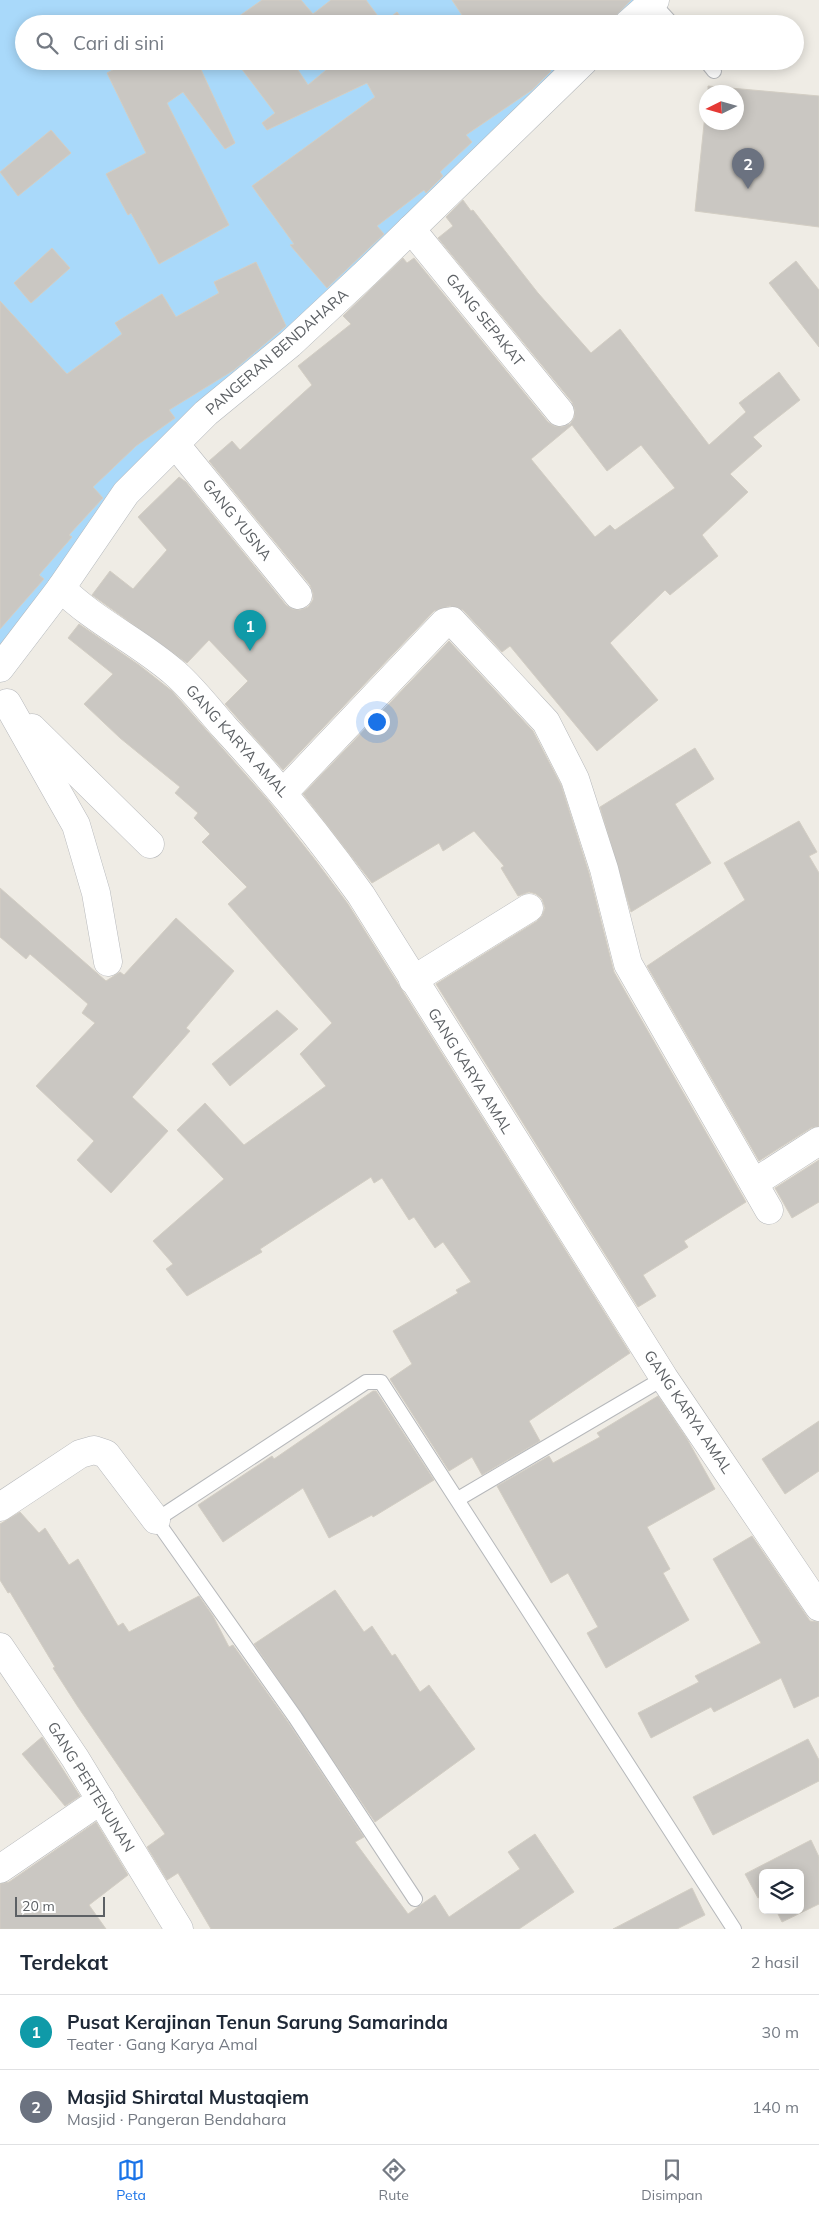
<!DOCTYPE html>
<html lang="id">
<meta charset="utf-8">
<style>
body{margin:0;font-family:Mulish,sans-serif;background:#f6f6f7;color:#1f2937}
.controls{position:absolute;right:15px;bottom:15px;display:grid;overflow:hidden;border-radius:8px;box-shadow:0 2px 12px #0003}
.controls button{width:45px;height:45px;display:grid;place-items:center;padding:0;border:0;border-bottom:1px solid #e0e1e3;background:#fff;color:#1f2937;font:25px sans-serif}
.compass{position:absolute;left:699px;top:85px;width:45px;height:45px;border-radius:50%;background:#fff;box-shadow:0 2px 12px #0003;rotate:265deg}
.scale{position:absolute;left:15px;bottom:12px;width:90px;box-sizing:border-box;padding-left:5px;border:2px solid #5d6165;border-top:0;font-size:14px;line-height:18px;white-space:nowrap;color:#5d6165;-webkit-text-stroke:4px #fff;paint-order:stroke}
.you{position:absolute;left:376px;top:721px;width:18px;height:18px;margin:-12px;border:4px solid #fff;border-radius:50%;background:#1a73e8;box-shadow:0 0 0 8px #1a73e833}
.badge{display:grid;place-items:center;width:32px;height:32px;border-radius:50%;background:#1a73e8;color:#fff;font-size:16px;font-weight:700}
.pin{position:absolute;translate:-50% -41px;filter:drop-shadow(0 1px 2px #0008)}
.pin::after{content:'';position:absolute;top:26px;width:18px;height:15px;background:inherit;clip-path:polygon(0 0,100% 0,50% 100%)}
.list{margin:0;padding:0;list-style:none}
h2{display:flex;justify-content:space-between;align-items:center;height:65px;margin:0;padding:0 20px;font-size:21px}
h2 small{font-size:16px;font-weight:400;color:#747a83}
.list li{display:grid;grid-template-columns:32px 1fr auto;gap:15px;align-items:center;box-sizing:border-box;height:75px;padding:0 20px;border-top:1px solid #e0e1e3}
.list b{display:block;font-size:19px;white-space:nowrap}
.list p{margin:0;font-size:16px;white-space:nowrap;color:#747a83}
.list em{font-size:16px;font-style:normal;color:#747a83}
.icon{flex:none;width:28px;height:28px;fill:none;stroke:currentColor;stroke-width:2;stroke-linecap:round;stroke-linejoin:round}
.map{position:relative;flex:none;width:819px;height:1929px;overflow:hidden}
.search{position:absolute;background:#fff;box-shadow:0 2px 12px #0003;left:15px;right:15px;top:15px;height:55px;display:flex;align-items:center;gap:12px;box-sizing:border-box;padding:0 18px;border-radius:28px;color:#747a83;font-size:19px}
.sheet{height:215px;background:#fff}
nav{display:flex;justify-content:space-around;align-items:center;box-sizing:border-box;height:70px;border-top:1px solid #e0e1e3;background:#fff;font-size:14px;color:#747a83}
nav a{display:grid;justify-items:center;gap:2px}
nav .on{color:#1a73e8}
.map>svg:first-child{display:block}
.water{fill:#a9d9fa}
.building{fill:#cac7c2;stroke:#d3cec4;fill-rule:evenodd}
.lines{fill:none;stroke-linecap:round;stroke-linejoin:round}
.lane-casing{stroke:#b6b8bb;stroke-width:16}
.street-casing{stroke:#b6b8bb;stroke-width:29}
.secondary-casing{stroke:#b4b8bc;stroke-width:29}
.lane{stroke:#fff;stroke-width:14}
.street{stroke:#fff;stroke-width:28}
.secondary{stroke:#fff;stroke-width:28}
.labels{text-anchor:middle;stroke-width:4;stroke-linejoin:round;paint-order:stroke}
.street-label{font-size:15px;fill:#5d6165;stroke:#fff}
</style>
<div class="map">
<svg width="819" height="1929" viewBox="0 0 819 1929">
<rect width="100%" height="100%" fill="#efece5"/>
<path class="water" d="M 0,0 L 641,0 L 616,24 L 24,24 L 24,61 L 576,61 L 111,498 L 0,653 Z"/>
<g class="building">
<path d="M 262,0 L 301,0 L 313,14 L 331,0 L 366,0 L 383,23 L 397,12 L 406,24 L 228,24 Z"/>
<path d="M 452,0 L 631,0 L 608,24 L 468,24 Z"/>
<path d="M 130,61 L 197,61 L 235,143 L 225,149 L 183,92 L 167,103 L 229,225 L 159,264 L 131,213 L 128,215 L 106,174 L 146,153 L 107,73 Z"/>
<path d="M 241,61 L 292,61 L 308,85 L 337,61 L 545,61 L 551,71 L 532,90 L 466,135 L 472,142 L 440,172 L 443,176 L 426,193 L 424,190 L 377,226 L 384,234 L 327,288 L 290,245 L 294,244 L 252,186 L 375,97 L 367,83 L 267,130 L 262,123 L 275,113 L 238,64 Z"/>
<path d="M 708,86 L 819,96 L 819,227 L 695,211 L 706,105 L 706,122 L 736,122 L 736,92 L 708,92 Z"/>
<path d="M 51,130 L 71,153 L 18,196 L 0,172 Z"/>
<path d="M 463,200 L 471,211 L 473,210 L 538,293 L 591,353 L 620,329 L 709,445 L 746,412 L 739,403 L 779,372 L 800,400 L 753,437 L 762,446 L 730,474 L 748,492 L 702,535 L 718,556 L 670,595 L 665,590 L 610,643 L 658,700 L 597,751 L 510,646 L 502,652 L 463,610 L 450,606 L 434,611 L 283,770 L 225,704 L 248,681 L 209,640 L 187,663 L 92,595 L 110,571 L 133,589 L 167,550 L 138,517 L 179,477 L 186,482 L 286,605 L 292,609 L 300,610 L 308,607 L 313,600 L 313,593 L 310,585 L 209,461 L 232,441 L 240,450 L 312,385 L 298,366 L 351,324 L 343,316 L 403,258 L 407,263 L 414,258 L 548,422 L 554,426 L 562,427 L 570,424 L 574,418 L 575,410 L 572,402 L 438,238 L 453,226 L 446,217 ZM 572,425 L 607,471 L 641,445 L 675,488 L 615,530 L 610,525 L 595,537 L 531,459 Z"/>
<path d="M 52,248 L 70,268 L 31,303 L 14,283 Z"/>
<path d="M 796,261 L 819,290 L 819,347 L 769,283 Z"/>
<path d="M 256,262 L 286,326 L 234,370 L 169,410 L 175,418 L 136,446 L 93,487 L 103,498 L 69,535 L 72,537 L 39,575 L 44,579 L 0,629 L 0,301 L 67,374 L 122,334 L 115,323 L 162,294 L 176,317 L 219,293 L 214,282 Z"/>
<path d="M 79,624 L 139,665 L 172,691 L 267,799 L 316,861 L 348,904 L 630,1353 L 529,1421 L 540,1441 L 482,1475 L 472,1457 L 449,1471 L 390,1379 L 412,1364 L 393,1331 L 458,1293 L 456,1290 L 471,1282 L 443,1242 L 435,1248 L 414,1217 L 409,1220 L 382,1178 L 374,1183 L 371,1177 L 260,1249 L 262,1252 L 187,1296 L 166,1269 L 173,1264 L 153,1241 L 224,1179 L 177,1130 L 205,1103 L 244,1145 L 326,1086 L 300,1054 L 332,1023 L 228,904 L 247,887 L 202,842 L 210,834 L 194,818 L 198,813 L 175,793 L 180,787 L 120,738 L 84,704 L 113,674 L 68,638 Z"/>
<path d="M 449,641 L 533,731 L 561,785 L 589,873 L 614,972 L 746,1202 L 684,1241 L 688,1247 L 643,1275 L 656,1296 L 638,1307 L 436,984 L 537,921 L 542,916 L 545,908 L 542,899 L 536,894 L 529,892 L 518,896 L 501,868 L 504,866 L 474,831 L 443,851 L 439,843 L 372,883 L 303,794 Z"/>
<path d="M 695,748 L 714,779 L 675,804 L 711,863 L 631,912 L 600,807 Z"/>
<path d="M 799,821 L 817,852 L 809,856 L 819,873 L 819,1126 L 811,1128 L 759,1161 L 647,966 L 745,900 L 724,863 Z"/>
<path d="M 0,888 L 106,981 L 120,972 L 124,975 L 176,918 L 234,971 L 186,1028 L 190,1031 L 132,1097 L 168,1131 L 111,1193 L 77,1160 L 94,1141 L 36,1086 L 95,1023 L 82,1013 L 88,1004 L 30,954 L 26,959 L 0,937 Z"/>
<path d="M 277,1010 L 298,1029 L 230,1086 L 212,1064 Z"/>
<path d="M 819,1160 L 819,1202 L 792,1218 L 775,1188 Z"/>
<path d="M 373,1391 L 376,1391 L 434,1480 L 373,1517 L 372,1515 L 329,1538 L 303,1488 L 223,1542 L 198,1505 L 272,1456 L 274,1459 Z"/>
<path d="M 658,1396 L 687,1439 L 715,1489 L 647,1527 L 670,1569 L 663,1573 L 689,1620 L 606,1668 L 587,1633 L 598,1627 L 568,1573 L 551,1583 L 497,1486 L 549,1456 L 553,1463 L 600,1437 L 597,1433 Z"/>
<path d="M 819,1421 L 819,1471 L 785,1494 L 762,1459 Z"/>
<path d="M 20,1512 L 39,1533 L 45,1528 L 69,1565 L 78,1559 L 118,1626 L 123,1623 L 129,1632 L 199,1596 L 213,1616 L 229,1647 L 233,1645 L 288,1722 L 364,1837 L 355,1842 L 408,1914 L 435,1895 L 449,1917 L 520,1869 L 508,1852 L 535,1834 L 574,1892 L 519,1929 L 211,1929 L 178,1873 L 167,1880 L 147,1847 L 165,1834 L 78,1707 L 53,1668 L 55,1667 L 10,1592 L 8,1593 L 0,1580 L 0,1524 Z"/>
<path d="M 752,1536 L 810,1621 L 819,1622 L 819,1696 L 794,1708 L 781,1678 L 714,1712 L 711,1707 L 651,1738 L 638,1713 L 699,1682 L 695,1676 L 761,1643 L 713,1559 Z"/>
<path d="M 335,1590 L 364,1632 L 372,1626 L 392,1656 L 395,1654 L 420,1692 L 429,1685 L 475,1749 L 375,1822 L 254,1644 Z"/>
<path d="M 42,1737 L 80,1796 L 65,1806 L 22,1754 Z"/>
<path d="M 808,1739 L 819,1760 L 819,1781 L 713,1835 L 693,1797 Z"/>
<path d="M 96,1822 L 128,1875 L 89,1905 L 106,1929 L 0,1929 L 0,1884 L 9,1882 Z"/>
<path d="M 811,1840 L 819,1857 L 819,1904 L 782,1922 L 776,1910 L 800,1910 L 800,1873 L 763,1873 L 763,1895 L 758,1898 L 745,1874 Z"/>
<path d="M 692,1888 L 705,1915 L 677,1929 L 613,1929 Z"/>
</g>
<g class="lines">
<defs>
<g id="lane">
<path d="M 652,2 L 672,24"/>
<path d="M 706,61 L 714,71"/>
<path d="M 458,1499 L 664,1378"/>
<path d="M 415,1899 L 295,1717 L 156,1520 L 366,1382 L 381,1382 L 734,1929"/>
</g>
<g id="street">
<path d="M 411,229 L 560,412"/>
<path d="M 176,445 L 298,595"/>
<path d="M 61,588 C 95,622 140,642 176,674 C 194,690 209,710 225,728 C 274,781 319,836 361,895 L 664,1378 L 819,1607"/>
<path d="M 7,703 L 76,825 L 96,893 L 108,962"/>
<path d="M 32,728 L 150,844"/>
<path d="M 284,792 L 445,622 L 452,621 L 546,722 L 575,779 L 604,869 L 628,964 L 769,1210"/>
<path d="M 413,980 L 529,908"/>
<path d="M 754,1183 L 819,1141"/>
<path d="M 0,1507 L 80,1454 L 94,1450 L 106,1454 L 156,1520"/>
<path d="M 0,1647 L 75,1758 L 179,1929"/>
<path d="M 0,1869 L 101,1800"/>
</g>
<g id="secondary">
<path d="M 628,24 L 655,0"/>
<path d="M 0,668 L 61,588 L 126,493 L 206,413 L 290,344 L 366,273 L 584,61"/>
</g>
</defs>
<use href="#lane" class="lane-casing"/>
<use href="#street" class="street-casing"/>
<use href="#secondary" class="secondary-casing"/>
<use href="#lane" class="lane"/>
<use href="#street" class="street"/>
<use href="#secondary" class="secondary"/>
</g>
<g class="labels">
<g class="street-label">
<text transform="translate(485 320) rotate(51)" y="5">GANG SEPAKAT</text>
<text transform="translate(277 352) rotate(-41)" y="5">PANGERAN BENDAHARA</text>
<text transform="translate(237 520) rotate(51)" y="5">GANG YUSNA</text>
<text transform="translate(237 741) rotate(48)" y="5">GANG KARYA AMAL</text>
<text transform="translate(470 1071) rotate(58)" y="5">GANG KARYA AMAL</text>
<text transform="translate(688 1412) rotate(56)" y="5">GANG KARYA AMAL</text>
<text transform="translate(91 1787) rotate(58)" y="5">GANG PERTENUNAN</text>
</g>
</g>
</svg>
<div class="controls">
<button><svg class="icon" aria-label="layers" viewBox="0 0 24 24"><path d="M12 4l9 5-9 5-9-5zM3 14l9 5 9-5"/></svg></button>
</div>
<svg class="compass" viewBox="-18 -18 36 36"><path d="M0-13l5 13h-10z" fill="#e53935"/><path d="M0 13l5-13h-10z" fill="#747a83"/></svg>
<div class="scale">20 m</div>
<div class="you"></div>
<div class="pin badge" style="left:250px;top:651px;background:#0f9aa8">1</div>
<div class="pin badge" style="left:748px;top:189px;background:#6b7280">2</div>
<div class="search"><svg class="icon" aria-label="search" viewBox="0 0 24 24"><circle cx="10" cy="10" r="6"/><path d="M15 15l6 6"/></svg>Cari di sini</div>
</div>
<section class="sheet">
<h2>Terdekat<small>2 hasil</small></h2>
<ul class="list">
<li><span class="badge" style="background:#0f9aa8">1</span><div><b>Pusat Kerajinan Tenun Sarung Samarinda</b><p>Teater · Gang Karya Amal</p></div><em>30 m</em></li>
<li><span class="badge" style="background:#6b7280">2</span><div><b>Masjid Shiratal Mustaqiem</b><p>Masjid · Pangeran Bendahara</p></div><em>140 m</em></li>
</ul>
</section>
<nav>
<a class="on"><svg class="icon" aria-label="map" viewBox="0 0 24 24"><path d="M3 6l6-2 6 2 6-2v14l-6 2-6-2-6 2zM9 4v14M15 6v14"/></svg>Peta</a>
<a><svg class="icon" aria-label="directions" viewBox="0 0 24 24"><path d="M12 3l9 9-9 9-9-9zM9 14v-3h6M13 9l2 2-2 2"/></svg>Rute</a>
<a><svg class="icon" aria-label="saved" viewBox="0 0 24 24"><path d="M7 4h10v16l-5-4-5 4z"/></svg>Disimpan</a>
</nav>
